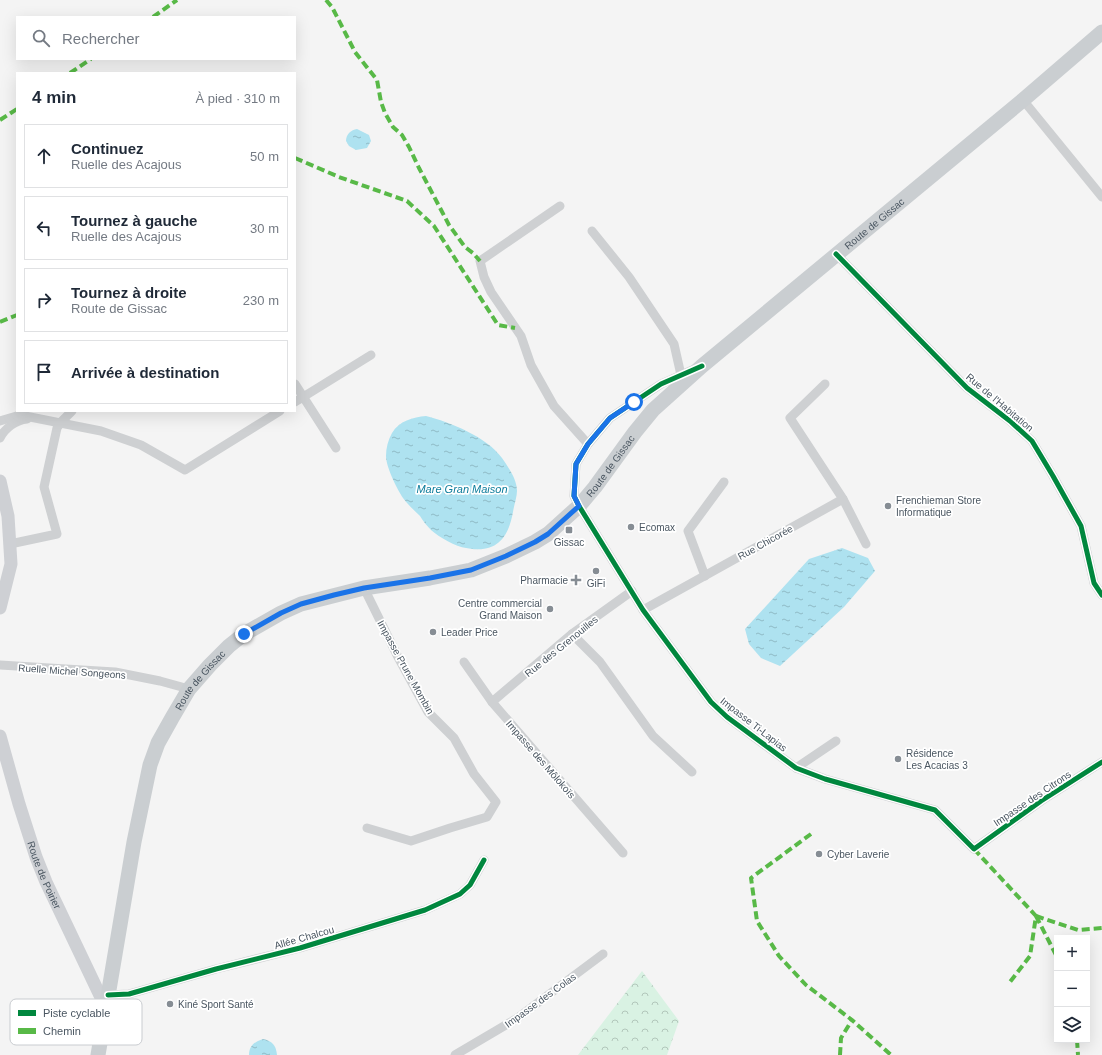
<!DOCTYPE html>
<html lang="fr">
<meta charset="utf-8">
<style>
body{margin:0;font-family:Arial,sans-serif;background:#f2f2f3;color:#1f2937}
.controls{position:absolute;right:12px;bottom:12px;display:grid;overflow:hidden;border-radius:0px;box-shadow:0 4px 16px #0002}
.controls button{width:36px;height:36px;display:grid;place-items:center;padding:0;border:0;border-bottom:1px solid #e0e1e3;background:#fff;color:#1f2937;font:20px sans-serif}
.stop{position:absolute;width:12px;height:12px;margin:-9px;border:3px solid #1a73e8;border-radius:50%;background:#fff}
.stop.end{background:#1a73e8;border-color:#fff;box-shadow:0 1px 4px #0008}
.list{margin:0;padding:0;list-style:none}
h2{display:flex;justify-content:space-between;align-items:center;height:52px;margin:0;padding:0 16px;font-size:17px}
h2 small{font-size:13px;font-weight:400;color:#747a83}
.list li{display:grid;grid-template-columns:26px 1fr auto;gap:12px;align-items:center;box-sizing:border-box;height:64px;margin:0 8px 8px;padding:0 8px;border:1px solid #e0e1e3;border-radius:0px}
.list b{display:block;font-size:15px;white-space:nowrap}
.list p{margin:0;font-size:13px;white-space:nowrap;color:#747a83}
.list em{font-size:13px;font-style:normal;color:#747a83}
.icon{flex:none;width:22px;height:22px;fill:none;stroke:currentColor;stroke-width:2;stroke-linecap:round;stroke-linejoin:round}
.map{position:relative;flex:none;width:1102px;height:1055px;overflow:hidden}
.search{position:absolute;background:#fff;box-shadow:0 4px 16px #0002;left:16px;top:16px;width:280px;height:44px;display:flex;align-items:center;gap:10px;box-sizing:border-box;padding:0 14px;border-radius:0px;color:#747a83;font-size:15px}
.panel{position:absolute;background:#fff;box-shadow:0 4px 16px #0002;left:16px;top:72px;width:280px;height:340px;border-radius:0px}
.map>svg:first-child{display:block}
.forest{fill:url(#forest-crowns)}
.water{fill:url(#water-ripples)}
.lines{fill:none;stroke-linecap:round;stroke-linejoin:round}
.minor{stroke:#ced0d2;stroke-width:9}
.secondary{stroke:#ced0d4;stroke-width:13}
.primary{stroke:#caced1;stroke-width:15}
.quiet{stroke:#58b947;stroke-width:4;stroke-dasharray:8 4;stroke-linecap:butt}
.cycleway-casing{stroke:#fff;stroke-width:8}
.cycleway{stroke:#00873e;stroke-width:5}
.route{stroke:#1a73e8;stroke-width:5}
.poi-dot{fill:#868d94;stroke:#fff;stroke-width:1.5}
.labels{text-anchor:middle;stroke-width:3.5;stroke-linejoin:round;paint-order:stroke}
.street-label{font-size:10px;fill:#4a5661;stroke:#fff}
.poi-label{font-size:10px;fill:#4a5661;stroke:#fff;text-anchor:start}
.water-label{font-size:11px;font-style:italic;fill:#0c7c9b;stroke:#fff}
.key{fill:#fff;stroke:#c9ccd0;stroke-width:1}
.key-label{font-size:11px;fill:#4a5661}
</style>
<div class="map">
<svg width="1102" height="1055" viewBox="0 0 1102 1055">
<defs>
<pattern id="forest-crowns" width="20" height="18" patternUnits="userSpaceOnUse"><rect width="20" height="18" fill="#d9f2e3"/><path d="M2 6a3 3 0 1 1 6 0M12 15a3 3 0 1 1 6 0" fill="none" stroke="#b2c7bb"/></pattern>
<pattern id="water-ripples" width="26" height="14" patternUnits="userSpaceOnUse"><rect width="26" height="14" fill="#aee2f0"/><path d="M2 4q2-2 4 0t4 0M15 11q2-2 4 0t4 0" fill="none" stroke="#90bac6"/></pattern>
</defs>
<rect width="100%" height="100%" fill="#f4f4f4"/>
<path class="forest" d="M 642,971 L 679,1021 L 667,1055 L 578,1055 Z"/>
<g class="water">
<path d="M 357,129 L 369,135 L 371,141 L 367,148 L 356,150 L 349,146 L 346,141 C 346,134 351,130 357,129 Z"/>
<path d="M 426,416 C 450,422 487,437 502,458 C 508,467 517,479 517,491 C 517,497 514,505 513,512 C 508,539 496,554 466,548 C 456,547 439,537 431,530 C 427,526 423,521 420,516 C 414,510 408,505 403,498 C 397,489 386,467 386,456 C 386,448 388,440 392,433 C 399,421 413,417 426,416 Z"/>
<path d="M 842,548 L 868,558 L 875,571 L 844,607 L 780,666 L 761,658 L 749,644 L 745,629 L 809,559 Z"/>
<path d="M 263,1039 C 272,1041 276,1045 277,1055 L 249,1055 C 249,1046 254,1042 263,1039 Z"/>
</g>
<g class="lines">
<g class="minor">
<path d="M 1023,100 L 1102,197"/>
<path d="M 560,206 L 480,261 L 484,277 L 491,292 L 521,336 L 531,365 L 554,406 L 588,444"/>
<path d="M 592,231 L 629,277 L 674,344 L 681,375"/>
<path d="M 836,254 L 967,388 L 1010,421 L 1032,441 L 1053,476 L 1081,526 L 1094,583 L 1102,595"/>
<path d="M 692,370 L 661,384 L 610,418 L 588,444 L 576,464 L 574,496 L 579,506 L 643,610 L 711,702 L 727,717 L 796,768 L 825,779 L 935,810 L 974,849 L 1041,801 L 1102,762"/>
<path d="M 295,384 L 336,448"/>
<path d="M 825,384 L 790,418 L 843,499"/>
<path d="M 295,402 L 371,355"/>
<path d="M 0,421 L 20,415 L 101,431 L 141,445 L 185,470 L 280,411"/>
<path d="M 0,438 C 5,428 16,420 27,419"/>
<path d="M 10,544 L 57,534 L 44,487 L 57,428 L 61,422 L 72,411"/>
<path d="M 705,576 L 688,531 L 724,482"/>
<path d="M 364,588 L 398,657 L 428,712 L 454,738 L 474,774 L 496,802 L 487,817 L 450,828 L 411,841 L 367,828"/>
<path d="M 643,610 L 843,499 L 866,544"/>
<path d="M 572,634 L 600,662 L 653,736 L 692,772"/>
<path d="M 464,662 L 492,702 L 623,853"/>
<path d="M 0,665 L 115,672 L 160,681 L 189,689"/>
<path d="M 492,702 L 572,634 L 632,591"/>
<path d="M 796,768 L 836,741"/>
<path d="M 108,995 L 129,994 L 216,969 L 300,948 L 425,910 L 460,894 L 470,885 L 484,860"/>
<path d="M 455,1055 L 516,1019 L 603,954"/>
</g>
<g class="secondary">
<path d="M 0,481 L 8,516 L 11,564 L 0,608"/>
<path id="s1" d="M 0,736 L 19,804 L 36,857 L 46,882 L 106,1008"/>
</g>
<path class="primary" id="s2" d="M 98,1055 L 134,842 L 150,765 L 158,743 L 172,718 L 189,689 L 210,665 L 229,646 L 244,634 L 281,613 L 301,604 L 364,588 L 430,578 L 471,570 L 506,556 L 535,542 L 548,534 L 579,506 L 595,487 L 635,432 L 653,410 L 702,366 L 1023,100 L 1102,32"/>
<g class="quiet">
<path d="M 326,0 L 332,7 L 355,52 L 377,80 L 381,102 L 385,113 L 393,127 L 402,135 L 409,147 L 419,168 L 449,225 L 465,247 L 473,253 L 480,261"/>
<path d="M 153,17 L 177,0"/>
<path d="M 70,73 L 91,59"/>
<path d="M 0,120 L 17,109"/>
<path d="M 295,158 L 339,177 L 407,201 L 434,226 L 498,325 L 515,328"/>
<path d="M 0,322 L 17,315"/>
<path d="M 811,834 L 751,878 L 757,921 L 779,956 L 806,985 L 852,1020 L 891,1055"/>
<path d="M 974,849 L 1036,916 L 1030,956 L 1010,982"/>
<path d="M 1036,916 L 1078,930 L 1102,928"/>
<path d="M 1036,916 L 1057,957"/>
<path d="M 1077,1040 L 1078,1055"/>
<path d="M 840,1055 L 841,1038 L 852,1020"/>
</g>
<defs>
<g id="cycleway">
<path d="M 836,254 L 967,388 L 1010,421 L 1032,441 L 1053,476 L 1081,526 L 1094,583 L 1102,595"/>
<path d="M 702,366 L 661,384 L 610,418 L 588,444 L 576,464 L 574,496 L 579,506 L 643,610 L 711,702 L 727,717 L 796,768 L 825,779 L 935,810 L 974,849 L 1041,801 L 1102,762"/>
<path d="M 108,995 L 129,994 L 216,969 L 300,948 L 425,910 L 460,894 L 470,885 L 484,860"/>
</g>
</defs>
<use href="#cycleway" class="cycleway-casing"/>
<use href="#cycleway" class="cycleway"/>
</g>
<g class="lines">
<path class="route" d="M 244,634 L 281,613 L 301,604 L 334,595 L 364,588 L 430,578 L 471,570 L 506,556 L 535,542 L 548,534 L 579,506 L 574,496 L 576,464 L 588,444 L 610,418 L 634,402"/>
</g>
<g class="poi-dot">
<circle cx="888" cy="506" r="4"/>
<circle cx="631" cy="527" r="4"/>
<rect x="565" y="526" width="8" height="8" rx="2"/>
<circle cx="596" cy="571" r="4"/>
<path d="M574 574h4v4h4v4h-4v4h-4v-4h-4v-4h4z"/>
<circle cx="550" cy="609" r="4"/>
<circle cx="433" cy="632" r="4"/>
<circle cx="898" cy="759" r="4"/>
<circle cx="819" cy="854" r="4"/>
<circle cx="170" cy="1004" r="4"/>
</g>
<g class="labels">
<g class="street-label">
<text dy="4" stroke="none"><textPath href="#s2" startOffset="1234">Route de Gissac</textPath></text>
<text transform="translate(1000 402) rotate(40)" y="4">Rue de l'Habitation</text>
<text dy="4" stroke="none"><textPath href="#s2" startOffset="874">Route de Gissac</textPath></text>
<text transform="translate(765 542) rotate(-29)" y="4">Rue Chicorée</text>
<text transform="translate(561 646) rotate(-39)" y="4">Rue des Grenouilles</text>
<text transform="translate(406 667) rotate(61)" y="4">Impasse Prune Mombin</text>
<text transform="translate(72 671) rotate(4)" y="4">Ruelle Michel Songeons</text>
<text dy="4" stroke="none"><textPath href="#s2" startOffset="394">Route de Gissac</textPath></text>
<text transform="translate(754 724) rotate(38)" y="4">Impasse Ti-Lapias</text>
<text transform="translate(541 759) rotate(49)" y="4">Impasse des Môlokoïs</text>
<text transform="translate(1032 798) rotate(-34)" y="4">Impasse des Citrons</text>
<text dy="4" stroke="none"><textPath href="#s1" startOffset="146">Route de Poirier</textPath></text>
<text transform="translate(304 937) rotate(-16)" y="4">Allée Chalcou</text>
<text transform="translate(540 1000) rotate(-36)" y="4">Impasse des Colas</text>
</g>
<g class="poi-label">
<text x="896" y="504">Frenchieman Store<tspan x="896" dy="12">Informatique</tspan></text>
<text x="639" y="531">Ecomax</text>
<text x="569" y="546" text-anchor="middle">Gissac</text>
<text x="568" y="584" text-anchor="end">Pharmacie</text>
<text x="596" y="587" text-anchor="middle">GiFi</text>
<text x="542" y="607" text-anchor="end">Centre commercial<tspan x="542" dy="12">Grand Maison</tspan></text>
<text x="441" y="636">Leader Price</text>
<text x="906" y="757">Résidence<tspan x="906" dy="12">Les Acacias 3</tspan></text>
<text x="827" y="858">Cyber Laverie</text>
<text x="178" y="1008">Kiné Sport Santé</text>
</g>
<g class="water-label">
<text x="462" y="493">Mare Gran Maison</text>
</g>
</g>
<rect x="10" y="999" width="132" height="46" rx="6" class="key"/>
<rect x="18" y="1010" width="18" height="6" fill="#00873e"/>
<rect x="18" y="1028" width="18" height="6" fill="#58b947"/>
<g class="key-label">
<text x="43" y="1017">Piste cyclable</text>
<text x="43" y="1035">Chemin</text>
</g>
</svg>
<div class="controls">
<button>+</button>
<button>−</button>
<button><svg class="icon" aria-label="layers" viewBox="0 0 24 24"><path d="M12 4l9 5-9 5-9-5zM3 14l9 5 9-5"/></svg></button>
</div>
<div class="stop" style="left:634px;top:402px"></div>
<div class="stop end" style="left:244px;top:634px"></div>
<div class="search"><svg class="icon" aria-label="search" viewBox="0 0 24 24"><circle cx="10" cy="10" r="6"/><path d="M15 15l6 6"/></svg>Rechercher</div>
<section class="panel">
<h2>4 min<small>À pied · 310 m</small></h2>
<ul class="list">
<li><svg class="icon" aria-label="ahead" viewBox="0 0 24 24"><path d="M12 20V5M6 11l6-6 6 6"/></svg><div><b>Continuez</b><p>Ruelle des Acajous</p></div><em>50 m</em></li>
<li><svg class="icon" aria-label="left" viewBox="0 0 24 24"><path d="M17 20v-9H6M10 6l-5 5 5 5"/></svg><div><b>Tournez à gauche</b><p>Ruelle des Acajous</p></div><em>30 m</em></li>
<li><svg class="icon" aria-label="right" viewBox="0 0 24 24"><path d="M7 20v-9h11M14 6l5 5-5 5"/></svg><div><b>Tournez à droite</b><p>Route de Gissac</p></div><em>230 m</em></li>
<li><svg class="icon" aria-label="arrive" viewBox="0 0 24 24"><path d="M6 21V4h12l-3 4 3 4H6"/></svg><div><b>Arrivée à destination</b></div></li>
</ul>
</section>
</div>
